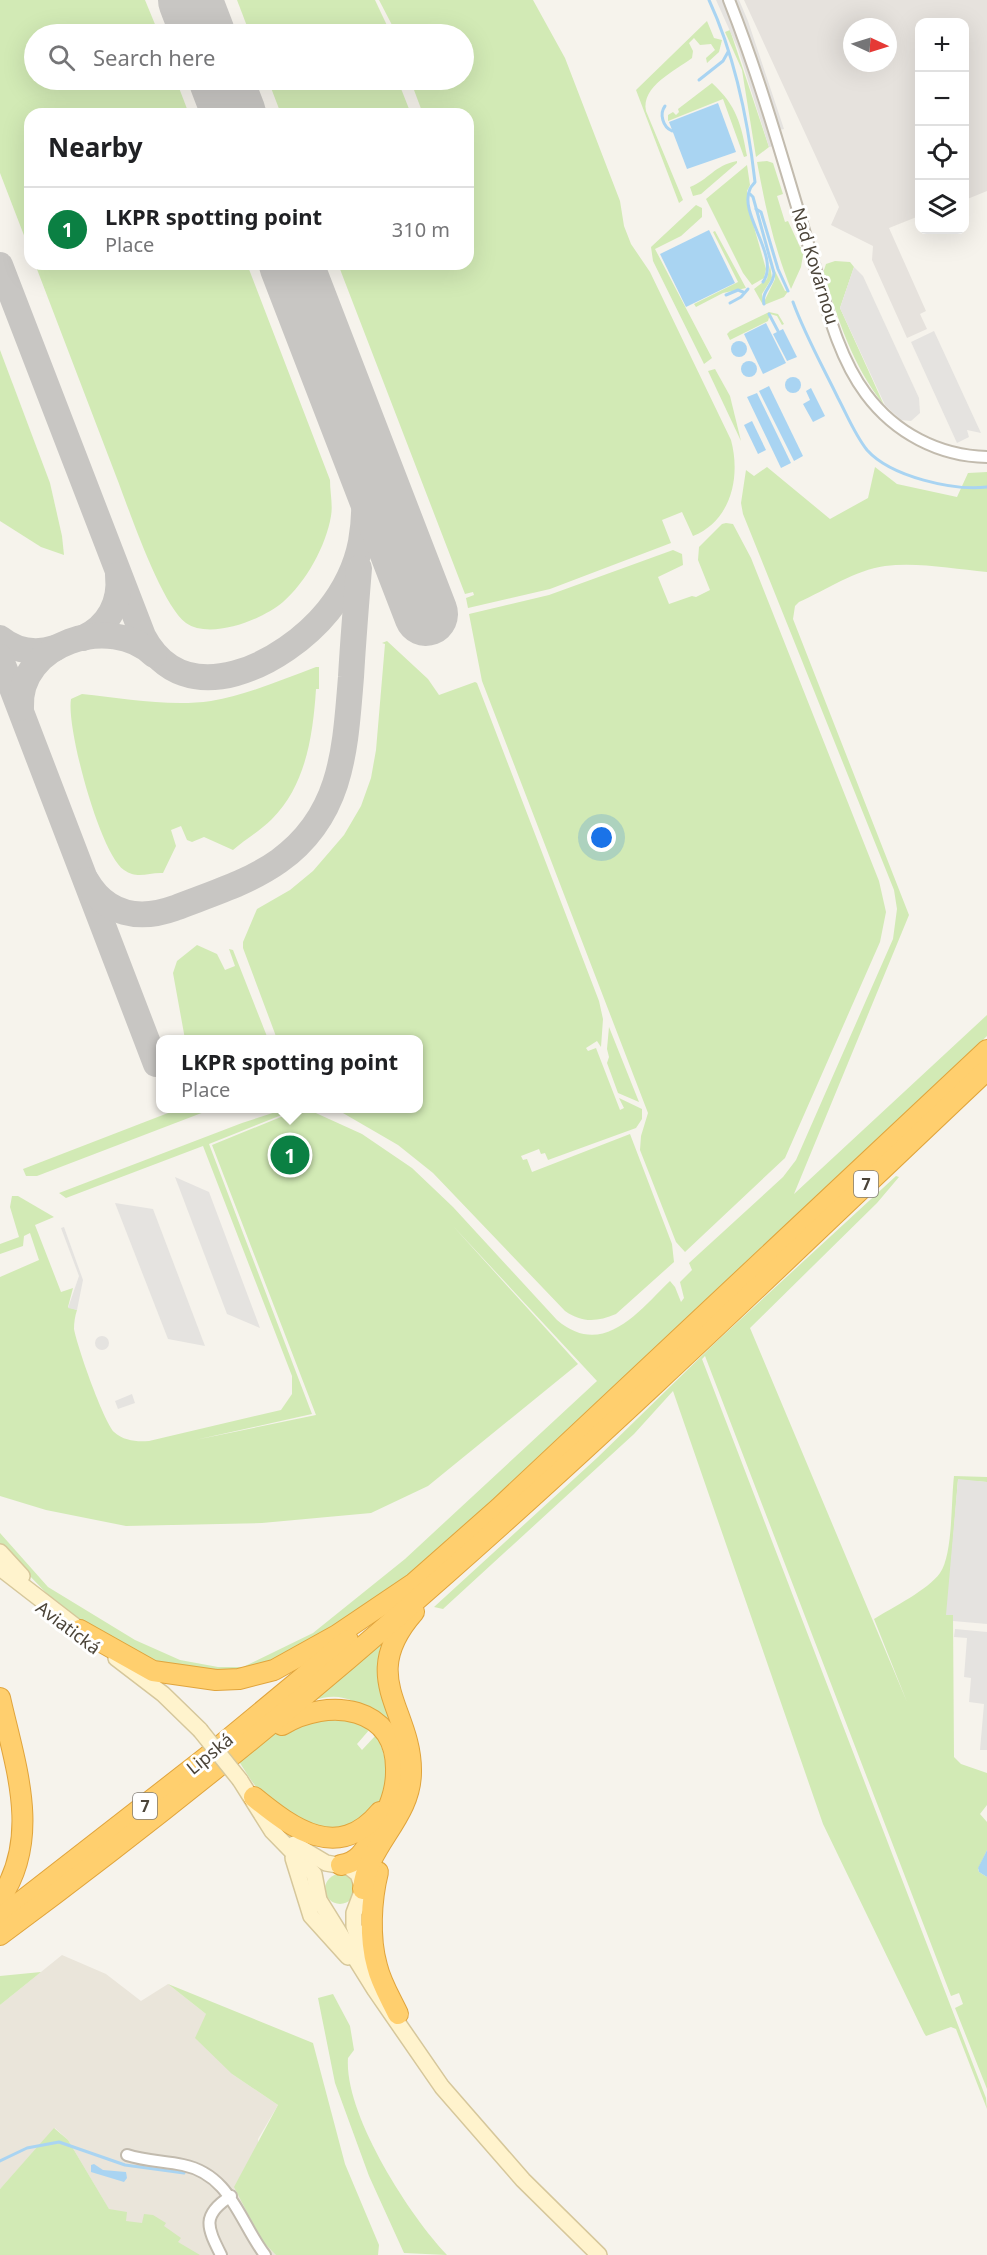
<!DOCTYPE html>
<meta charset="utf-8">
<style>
body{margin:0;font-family:"Noto Sans",sans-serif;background:#f2f2f2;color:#202124}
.controls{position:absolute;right:18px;top:18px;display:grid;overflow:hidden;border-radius:12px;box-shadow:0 6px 24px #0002}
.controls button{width:54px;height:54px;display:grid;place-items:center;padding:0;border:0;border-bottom:2px solid #e0e0e0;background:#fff;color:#202124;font:30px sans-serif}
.compass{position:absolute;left:843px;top:18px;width:54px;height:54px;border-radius:50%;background:#fff;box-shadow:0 6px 24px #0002;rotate:94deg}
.you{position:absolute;left:602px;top:838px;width:21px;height:21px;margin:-15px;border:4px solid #fff;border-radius:50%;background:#1a73e8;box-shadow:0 0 0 9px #1a73e833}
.badge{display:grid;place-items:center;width:39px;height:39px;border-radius:50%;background:#0b8043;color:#fff;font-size:20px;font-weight:700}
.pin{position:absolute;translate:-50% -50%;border:3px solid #fff;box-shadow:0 2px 6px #0006}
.popup{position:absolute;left:156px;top:1035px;width:267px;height:78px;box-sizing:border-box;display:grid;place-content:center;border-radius:12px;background:#fff;filter:drop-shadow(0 2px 4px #0005);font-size:20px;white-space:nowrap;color:#757577}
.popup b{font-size:22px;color:#202124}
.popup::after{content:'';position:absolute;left:50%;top:100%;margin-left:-12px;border:12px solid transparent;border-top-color:#fff}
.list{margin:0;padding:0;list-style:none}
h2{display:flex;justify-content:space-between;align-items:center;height:78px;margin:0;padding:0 24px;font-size:26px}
h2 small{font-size:20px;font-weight:400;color:#757577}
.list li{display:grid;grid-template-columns:39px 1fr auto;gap:18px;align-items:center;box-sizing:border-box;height:84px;padding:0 24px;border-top:2px solid #e0e0e0}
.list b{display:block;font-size:22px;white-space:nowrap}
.list p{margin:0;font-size:20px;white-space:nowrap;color:#757577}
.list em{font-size:20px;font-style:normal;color:#757577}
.icon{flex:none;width:33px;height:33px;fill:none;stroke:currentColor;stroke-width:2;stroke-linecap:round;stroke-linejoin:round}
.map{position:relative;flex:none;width:987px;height:2255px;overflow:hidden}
.search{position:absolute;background:#fff;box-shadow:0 6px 24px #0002;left:24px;top:24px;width:450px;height:66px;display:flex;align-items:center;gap:15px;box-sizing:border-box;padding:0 21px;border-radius:33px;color:#757577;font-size:22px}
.panel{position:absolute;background:#fff;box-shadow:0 6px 24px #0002;left:24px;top:108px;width:450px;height:162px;border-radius:18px}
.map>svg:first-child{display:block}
.residential{fill:#eae5da}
.industrial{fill:#e6e2dd;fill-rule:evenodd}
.green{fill:#d2eab5;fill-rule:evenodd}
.parking{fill:#e5e3e0}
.water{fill:#a9d4f2}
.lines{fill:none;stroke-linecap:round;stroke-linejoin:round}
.stream{stroke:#a9d4f2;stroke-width:3}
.taxiway{stroke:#c8c6c3;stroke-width:26}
.runway{stroke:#c8c6c3;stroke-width:64}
.street-casing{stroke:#c2bbae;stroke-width:14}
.secondary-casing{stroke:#d6c79b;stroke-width:18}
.highway-casing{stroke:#e0a43c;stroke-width:22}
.street{stroke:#fff;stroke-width:10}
.secondary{stroke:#fff3cd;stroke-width:15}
.highway{stroke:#ffcf6e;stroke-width:20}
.secondary-bridge-casing{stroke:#d6c79b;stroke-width:18;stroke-linecap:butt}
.secondary-bridge{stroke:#fff3cd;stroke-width:15}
.labels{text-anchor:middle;stroke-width:6;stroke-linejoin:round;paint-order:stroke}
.shield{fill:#fff;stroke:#817c74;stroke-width:1.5}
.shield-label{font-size:16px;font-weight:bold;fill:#4b4439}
.street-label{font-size:18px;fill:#4b4439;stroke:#fff}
</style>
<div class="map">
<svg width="987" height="2255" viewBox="0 0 987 2255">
<rect width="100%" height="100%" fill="#f6f3ec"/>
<path class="residential" d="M 62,1955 L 106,1974 L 141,2001 L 168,1984 L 206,2014 L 232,2074 L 278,2105 L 258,2139 L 262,2241 L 276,2255 L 187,2255 L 117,2223 L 68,2140 L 55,2128 L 0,2189 L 0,2005 Z"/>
<path class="industrial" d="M 744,0 L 987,0 L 987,191 L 965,200 L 964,22 L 920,22 L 919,216 L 889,228 L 926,311 L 920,314 L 927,329 L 907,338 L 872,260 L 873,246 L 831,225 L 839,207 ZM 852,27 L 888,27 L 888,63 L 852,63 Z"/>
<g class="green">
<path d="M 0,0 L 145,0 L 159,34 L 34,34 L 34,80 L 176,80 L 189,114 L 30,114 L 30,251 L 0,173 Z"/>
<path d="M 237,0 L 375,0 L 391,34 L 250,34 Z"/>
<path d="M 379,0 L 533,0 L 565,58 L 620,201 L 624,226 L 631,244 L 650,272 L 731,440 C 741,477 731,521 693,536 L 682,512 L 662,520 L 671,543 L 550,589 L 468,608 L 466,598 L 474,595 L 473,592 L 465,594 L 338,264 L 468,264 L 468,114 L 423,114 L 411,82 L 400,86 L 411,114 L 281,114 L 268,80 L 464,80 L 464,34 L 401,34 L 408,31 L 405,24 L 396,27 L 392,25 Z"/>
<path d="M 707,21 L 714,38 L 722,40 L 719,52 L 707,63 L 706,58 L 715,50 L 711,44 L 700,45 L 694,38 L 689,43 L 693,51 L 692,58 C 675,71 641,86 646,111 L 683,200 L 679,203 L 636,90 Z"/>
<path d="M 730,30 L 769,147 L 756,157 L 742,70 L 725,32 Z"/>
<path d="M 712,83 C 737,106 741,124 747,156 L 744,157 L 723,99 L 668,121 L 668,115 L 673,112 L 676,115 L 679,112 L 678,109 Z"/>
<path d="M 737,161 L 737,163 L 701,194 L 693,196 L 690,187 C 710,179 713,166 737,161 Z"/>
<path d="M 767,161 L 773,163 L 783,194 L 777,196 L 785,222 L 788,221 L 800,247 L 804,249 L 801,267 L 791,289 C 774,248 765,205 757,162 Z"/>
<path d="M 747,165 L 750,185 L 747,191 L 748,206 L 766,269 L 764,278 L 752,285 L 743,273 L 706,199 Z"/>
<path d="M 696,205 L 702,208 L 702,217 L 681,236 L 655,249 L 712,358 L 704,364 L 653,261 L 651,247 Z"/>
<path d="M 715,231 L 746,288 L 723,293 L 696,307 L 694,304 L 738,282 L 713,232 Z"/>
<path d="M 835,261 L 850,262 L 854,267 L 840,308 L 884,405 C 852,365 839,321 823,273 L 826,264 Z"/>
<path d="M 35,264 L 247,264 L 330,480 C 330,492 333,505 331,516 C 326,546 306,582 283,602 C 262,620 210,640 186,623 C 160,603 129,509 116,476 C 89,405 62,335 35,264 Z"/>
<path d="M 770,265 L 772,278 L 762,294 L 763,304 L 775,279 L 774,269 L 785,291 L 789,290 L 784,297 L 764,305 L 763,305 L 754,289 L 767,279 Z"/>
<path d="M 769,312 L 778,314 L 784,324 L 782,325 L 777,316 L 770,314 L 768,321 L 730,340 L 727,334 L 730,331 Z"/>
<path d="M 0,350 L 50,483 L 62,536 L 64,555 L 41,547 L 0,521 Z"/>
<path d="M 715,369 L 730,396 L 741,441 L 708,371 Z"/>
<path d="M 767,467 L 830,519 L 868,498 L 875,467 L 897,484 L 957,497 L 968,473 L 987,472 L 987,572 C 954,569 918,562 885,566 C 855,570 826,590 799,602 L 795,606 L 793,619 L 909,915 L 794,1194 L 987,1015 L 987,1036 L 420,1568 L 310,1647 L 244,1673 L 168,1668 L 82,1622 L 54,1601 L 0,1545 L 0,1533 L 48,1587 L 135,1640 L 180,1660 L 218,1667 L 243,1667 L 313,1633 L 405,1559 L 597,1381 L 453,1226 L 578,1364 L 428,1486 L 371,1513 L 262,1523 L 126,1526 L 46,1510 L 0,1496 L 0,1277 L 39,1260 L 30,1233 L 24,1236 L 23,1246 L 0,1254 L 0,1244 L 19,1237 L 10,1207 L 12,1196 L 18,1196 L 54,1217 L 35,1225 L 61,1292 L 73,1288 L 68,1307 L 77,1310 C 75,1316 74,1322 74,1329 C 77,1346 103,1420 114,1432 C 124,1441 137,1442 149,1441 L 281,1410 L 292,1394 L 292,1376 L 203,1146 L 66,1198 L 59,1193 L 242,1123 L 285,1109 L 307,1109 L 362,1134 L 412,1168 L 453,1207 L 557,1320 C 603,1359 638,1312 670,1281 L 675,1287 L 681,1302 L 684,1298 L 680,1282 L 692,1270 L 689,1263 L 783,1177 L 796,1160 L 893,939 L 897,909 L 894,890 L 743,514 L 741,503 L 746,470 L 754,476 ZM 294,1110 L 297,1114 L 293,1112 L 212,1145 L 316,1415 L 195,1440 L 312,1414 L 209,1144 Z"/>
<path d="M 726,523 L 733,524 L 751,558 L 879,881 L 886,912 L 880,942 L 785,1158 L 685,1252 L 676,1242 L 640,1150 L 641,1136 L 648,1113 L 482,681 L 469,614 L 549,595 L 673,550 L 682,554 L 683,565 L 658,577 L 669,604 L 692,596 L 696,597 L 710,590 L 698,560 L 699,547 L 722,524 Z"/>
<path d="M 387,641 L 428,679 L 439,695 L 475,682 L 477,683 L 599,1001 L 603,1019 L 601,1047 L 597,1041 L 586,1048 L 588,1051 L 596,1048 L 620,1110 L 624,1108 L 619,1098 L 642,1109 L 642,1119 L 636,1128 L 548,1160 L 545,1153 L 541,1154 L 539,1149 L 521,1156 L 523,1160 L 527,1159 L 532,1172 L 630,1134 L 672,1244 L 674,1262 L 616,1314 C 597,1322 582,1323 565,1311 L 433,1173 L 398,1145 L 336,1109 L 419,1108 L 419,1040 L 277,1039 L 243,948 L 243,942 L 257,909 L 290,890 L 313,871 L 344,835 L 361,806 L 371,778 L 376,750 L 385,644 L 382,643 Z"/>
<path d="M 316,667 L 319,667 L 319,689 L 316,689 C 313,735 306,785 272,819 C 260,831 244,840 233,850 L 204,837 L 192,842 L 187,840 L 181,826 L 171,830 L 176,846 L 163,873 C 149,872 138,880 124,870 C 100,854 66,727 71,699 L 82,694 C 123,698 169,707 211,701 C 247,695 281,680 316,667 Z"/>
<path d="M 197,945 L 217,954 L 225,970 L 235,966 L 229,949 L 233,950 L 268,1039 L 185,1039 L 173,973 L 177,961 Z"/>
<path d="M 609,1027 L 639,1102 L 618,1093 L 607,1063 L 609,1057 L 607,1049 Z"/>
<path d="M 181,1108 L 212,1109 L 37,1176 L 26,1176 L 23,1169 Z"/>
<path d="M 896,1176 L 899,1177 L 877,1203 L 750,1328 L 907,1702 L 874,1619 C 893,1607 928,1590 940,1573 C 953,1555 951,1500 954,1476 L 987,1477 L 987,1482 L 958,1480 L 947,1615 L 953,1615 L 954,1757 L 961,1764 L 987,1773 L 987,1805 L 980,1814 L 987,1822 L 987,1850 L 978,1869 L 979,1872 L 987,1877 L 987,2089 L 955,2008 L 963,2004 L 959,1993 L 951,1996 L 705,1356 L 702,1359 L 986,2098 L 987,2109 L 956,2029 L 951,2027 L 926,2036 L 924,2033 L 823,1824 L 673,1391 L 634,1434 L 443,1609 L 434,1607 L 598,1457 L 716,1342 Z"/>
<path d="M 385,1638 L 401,1744 C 377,1718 353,1685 313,1701 Z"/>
<path d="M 329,1711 L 370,1729 L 357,1744 L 362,1750 L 376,1735 C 401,1781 380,1830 325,1828 C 319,1828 312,1829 307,1827 C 297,1824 266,1798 259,1790 C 251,1782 245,1770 238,1760 L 277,1730 Z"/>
<circle cx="340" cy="1889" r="15"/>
<path d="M 41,1972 L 5,2001 L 0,2005 L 0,1976 Z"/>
<path d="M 168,1984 L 313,2043 L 345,2164 L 379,2245 L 378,2255 L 276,2255 L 262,2241 L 234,2187 L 278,2105 L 232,2074 L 195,2038 L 206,2014 Z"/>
<path d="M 333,1994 L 350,2026 L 354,2050 L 348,2058 C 344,2114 409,2215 447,2255 L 404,2253 L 369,2176 L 335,2083 L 318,1998 Z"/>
<path d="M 54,2128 L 68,2140 L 109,2209 L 127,2212 L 126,2221 L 142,2223 L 144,2214 L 153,2215 L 166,2223 L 164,2226 L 181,2238 L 178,2242 L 200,2255 L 0,2255 L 0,2189 Z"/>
</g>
<g class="parking">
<path d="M 716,0 L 723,0 L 730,15 L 774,146 L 769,147 L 738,49 Z"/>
<path d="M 734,0 L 739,0 L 748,21 L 784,129 L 779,130 Z"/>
<path d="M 854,267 L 863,276 L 919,398 L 920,413 L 911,421 L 901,420 L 885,405 L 840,308 Z"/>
<path d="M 934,331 L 981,433 L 967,430 L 969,437 L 957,443 L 911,342 Z"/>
<path d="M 175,1177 L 209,1192 L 260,1328 L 227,1314 Z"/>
<path d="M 115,1203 L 153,1209 L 205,1346 L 168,1339 Z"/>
<path d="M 64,1227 L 83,1280 L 77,1310 L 68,1308 L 79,1276 L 61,1228 Z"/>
<circle cx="102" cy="1343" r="7"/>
<path d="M 132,1394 L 135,1403 L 118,1409 L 115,1401 Z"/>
<path d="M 958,1479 L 987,1482 L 987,1624 L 953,1621 L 953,1615 L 946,1615 Z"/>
<path d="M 955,1629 L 987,1632 L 987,1750 L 980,1750 L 984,1704 L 969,1702 L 971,1678 L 964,1677 L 967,1638 L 954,1637 Z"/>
</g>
<g class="water">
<path d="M 718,103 L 736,152 L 687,169 L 669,122 Z"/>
<path d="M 709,230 L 735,283 L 686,307 L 660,254 Z"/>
<path d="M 766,323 L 786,363 L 763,374 L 744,334 Z"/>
<path d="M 783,329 L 797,357 L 787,361 L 773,334 Z"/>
<circle cx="739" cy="349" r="8"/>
<circle cx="749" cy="369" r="8"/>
<circle cx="793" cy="385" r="8"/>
<path d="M 769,386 L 803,456 L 794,461 L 759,391 Z"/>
<path d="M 811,388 L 825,416 L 813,422 L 803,404 L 810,400 L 806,391 Z"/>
<path d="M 757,393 L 791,463 L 781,468 L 747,397 Z"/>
<path d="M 752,421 L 766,450 L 758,454 L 744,425 Z"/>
<path d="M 987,1850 L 987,1877 L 979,1872 L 978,1868 Z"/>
<path d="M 94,2164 L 103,2170 L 126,2172 L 127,2178 L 124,2182 L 91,2172 L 91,2165 Z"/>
</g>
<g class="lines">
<g class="stream">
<path d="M 709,0 C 735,56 748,120 755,182 C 754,184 751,186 750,189 C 738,214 781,257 763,282"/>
<path d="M 699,80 L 723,61 L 728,52"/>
<path d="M 665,106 C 659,114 663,127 672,131"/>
<path d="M 750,194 L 753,197 L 774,273 C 774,285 761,291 764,304"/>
<path d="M 756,209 L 761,212 L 778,269 L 788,291"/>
<path d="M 726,295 L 738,290 L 743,292"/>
<path d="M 793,302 C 805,335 823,367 838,398 C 847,415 855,435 867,450 C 891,477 954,491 987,487"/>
<path d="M 730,303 L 741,297 L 748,289"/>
<path d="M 769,314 L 778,331"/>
<path d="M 0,2161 L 27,2148 L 59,2142 L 125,2165 L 184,2173"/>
</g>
<g class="taxiway">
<path d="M 0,265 L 143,636 C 185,716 285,664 328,611 C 344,591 356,568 361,542 C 373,471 352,426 328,362"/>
<path d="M 0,638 C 16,651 36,654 55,648"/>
<path d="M 83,638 C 109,626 121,602 118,575"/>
<path d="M 0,657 L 156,1064"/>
<path d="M 21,708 C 17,643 111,613 154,655"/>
<path d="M 86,880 C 106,915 139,921 175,908 C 211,894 248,883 279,861 C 343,815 345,749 351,677 C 353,641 356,605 359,568"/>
</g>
<g class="runway">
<path d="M 190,0 L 203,34"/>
<path d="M 221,80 L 234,114"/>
<path d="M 291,264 L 426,614"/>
</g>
<defs>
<g id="street">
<path d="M 729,0 C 761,81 784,164 809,247 C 824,295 835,353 866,394 C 895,433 939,456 987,457"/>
<path d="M 127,2155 C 145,2161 164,2161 183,2165 C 231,2175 239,2221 265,2255"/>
<path d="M 221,2255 C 207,2227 201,2215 231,2196"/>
</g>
<g id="secondary">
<path d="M 0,1552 L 22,1576"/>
<path d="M 0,1568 L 88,1636"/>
<path d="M 116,1658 L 163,1694 L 200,1730"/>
<path d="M 240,1780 L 272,1831 L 314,1874 L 319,1900 L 375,1990 L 442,2087 L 523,2180 L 599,2255"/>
<path d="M 294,1844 L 326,1863 L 349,1867 L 358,1874 L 363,1889 L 354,1913 L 354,1926 L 365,1959"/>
<path d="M 293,1858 L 311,1916 L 348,1957"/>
</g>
<g id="highway">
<path d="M 80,1630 L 153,1671 L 216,1680 L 239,1679 L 274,1670 L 337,1635 L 414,1583 L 499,1508 L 987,1050"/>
<path d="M 0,1698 C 15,1765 42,1837 0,1899"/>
<path d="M 282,1725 C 328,1697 398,1705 396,1772 C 396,1796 385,1817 373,1836 C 365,1850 358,1863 341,1865"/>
<path d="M 254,1797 C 293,1829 338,1862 380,1812"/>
<path d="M 378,1872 C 371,1900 369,1938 377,1966 C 381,1983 391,1999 398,2014"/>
<path d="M 363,1889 C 367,1845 411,1818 411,1772 C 412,1709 356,1678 414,1612"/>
<path d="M 0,1918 L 208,1756 L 348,1640"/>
<path d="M 0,1935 C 154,1821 303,1701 446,1574 C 631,1411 808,1239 987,1070"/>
</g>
</defs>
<use href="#street" class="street-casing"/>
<use href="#secondary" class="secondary-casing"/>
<use href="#highway" class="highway-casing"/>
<use href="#street" class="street"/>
<use href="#secondary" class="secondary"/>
<use href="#highway" class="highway"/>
<defs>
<path id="secondary-bridge" d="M 200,1730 L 240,1780"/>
</defs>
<use href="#secondary-bridge" class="secondary-bridge-casing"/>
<use href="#secondary-bridge" class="secondary-bridge"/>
</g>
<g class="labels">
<g class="shield">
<rect x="854" y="1171" width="24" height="26" rx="4.5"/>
<rect x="133" y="1793" width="24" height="26" rx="4.5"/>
</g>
<g class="shield-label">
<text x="866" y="1190">7</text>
<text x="145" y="1812">7</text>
</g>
<g class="street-label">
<text transform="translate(815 266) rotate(73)" y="6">Nad Kovárnou</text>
<text transform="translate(68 1628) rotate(37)" y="6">Aviatická</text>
<text transform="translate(210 1754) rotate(-39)" y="6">Lipská</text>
</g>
</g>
</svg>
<div class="controls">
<button>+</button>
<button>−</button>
<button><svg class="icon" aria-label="locate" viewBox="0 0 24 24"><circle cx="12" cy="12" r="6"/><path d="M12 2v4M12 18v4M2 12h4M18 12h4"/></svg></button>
<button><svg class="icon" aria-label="layers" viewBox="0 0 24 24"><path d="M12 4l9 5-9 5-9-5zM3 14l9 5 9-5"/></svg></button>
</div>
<svg class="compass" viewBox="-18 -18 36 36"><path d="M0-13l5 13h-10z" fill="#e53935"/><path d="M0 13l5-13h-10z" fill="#757577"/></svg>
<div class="you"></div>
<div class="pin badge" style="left:290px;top:1155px">1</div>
<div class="popup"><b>LKPR spotting point</b>Place</div>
<div class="search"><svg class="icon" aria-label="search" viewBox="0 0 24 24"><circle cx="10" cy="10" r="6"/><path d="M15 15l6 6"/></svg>Search here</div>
<section class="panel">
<h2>Nearby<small></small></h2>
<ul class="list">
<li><span class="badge">1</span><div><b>LKPR spotting point</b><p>Place</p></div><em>310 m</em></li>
</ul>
</section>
</div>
